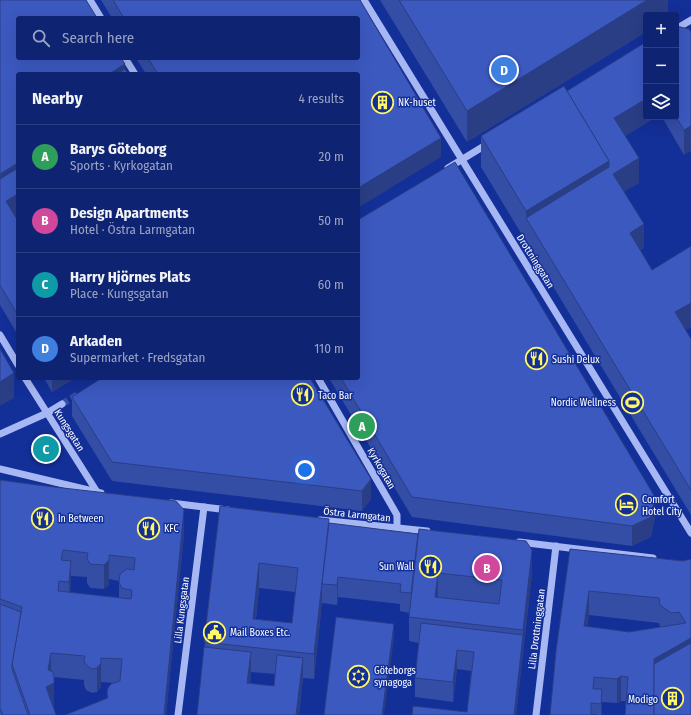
<!DOCTYPE html>
<meta charset="utf-8">
<style>
body{margin:0;font-family:"Fira Sans Condensed",sans-serif;background:#1c2f7a;color:#f1f3f6}
.controls{position:absolute;right:12px;top:12px;display:grid;overflow:hidden;border-radius:4px;box-shadow:0 4px 16px #0002}
.controls button{width:36px;height:36px;display:grid;place-items:center;padding:0;border:0;border-bottom:1px solid #2e4084;background:#0e2372;color:#f1f3f6;font:20px sans-serif}
.you{position:absolute;left:305px;top:470px;width:14px;height:14px;margin:-10px;border:3px solid #fff;border-radius:50%;background:#1a73e8;box-shadow:0 0 0 6px #1a73e833}
.badge{display:grid;place-items:center;width:26px;height:26px;border-radius:50%;background:#fff668;color:#fff;font-size:13px;font-weight:700}
.pin{position:absolute;translate:-50% -50%;border:2px solid #fff;box-shadow:0 1px 4px #0006}
.list{margin:0;padding:0;list-style:none}
h2{display:flex;justify-content:space-between;align-items:center;height:52px;margin:0;padding:0 16px;font-size:17px}
h2 small{font-size:13px;font-weight:400;color:#9ba4c4}
.list li{display:grid;grid-template-columns:26px 1fr auto;gap:12px;align-items:center;box-sizing:border-box;height:64px;padding:0 16px;border-top:1px solid #2e4084}
.list b{display:block;font-size:15px;white-space:nowrap}
.list p{margin:0;font-size:13px;white-space:nowrap;color:#9ba4c4}
.list em{font-size:13px;font-style:normal;color:#9ba4c4}
.icon{flex:none;width:22px;height:22px;fill:none;stroke:currentColor;stroke-width:2;stroke-linecap:round;stroke-linejoin:round}
.map{position:relative;flex:none;width:691px;height:715px;overflow:hidden}
.search{position:absolute;background:#0e2372;box-shadow:0 4px 16px #0002;left:16px;top:16px;width:344px;height:44px;display:flex;align-items:center;gap:10px;box-sizing:border-box;padding:0 14px;border-radius:4px;color:#9ba4c4;font-size:15px}
.panel{position:absolute;background:#0e2372;box-shadow:0 4px 16px #0002;left:16px;top:72px;width:344px;height:308px;border-radius:4px}
.map>svg:first-child{display:block}
.lines{fill:none;stroke-linecap:round;stroke-linejoin:round}
.minor-tunnel{stroke:#364ea7;stroke-width:7;stroke-dasharray:7 3.5;stroke-linecap:butt}
.minor{stroke:#a6b7f3;stroke-width:7}
.wall{fill:#344da5;fill-rule:evenodd}
.shaded-wall{fill:#2a3e86}
.building{fill:#3c59c0;stroke:#2a3e86;fill-rule:evenodd}
.labels{text-anchor:middle;stroke-width:3;stroke-linejoin:round;paint-order:stroke}
.poi-label{font-size:10px;fill:#fff;stroke:#132f98;text-anchor:start}
.street-label{font-size:10px;fill:#fff;stroke:#132f98}
</style>
<div class="map">
<svg width="691" height="715" viewBox="0 0 691 715">
<rect width="100%" height="100%" fill="#132f98"/>
<g class="lines">
<path class="minor-tunnel" d="M 62,404 L 79,394"/>
<g class="minor">
<path d="M 90,0 L 101,18"/>
<path d="M 364,0 L 691,533"/>
<path d="M 676,29 L 691,20"/>
<path d="M 125,58 L 135,74"/>
<path d="M 448,168 L 489,143"/>
<path d="M 0,335 L 18,365"/>
<path d="M 25,378 L 97,492"/>
<path d="M 318,378 L 397,515 L 397,528"/>
<path d="M 0,434 L 47,413 L 62,404"/>
<path d="M 0,469 L 101,493"/>
<path d="M 171,503 L 228,510"/>
<path d="M 320,520 L 427,531"/>
<path d="M 519,542 L 653,558"/>
<path d="M 178,715 L 204,507"/>
<path d="M 536,715 L 556,546"/>
</g>
</g>
<g class="wall">
<path d="M 0,0 L 125,69 L 15,216 L 18,221 L 18,335 L 0,305 Z"/>
<path d="M 101,0 L 360,0 L 441,157 L 358,74 L 146,74 L 136,58 L 358,58 L 358,18 L 112,18 Z"/>
<path d="M 380,0 L 668,0 L 668,15 L 646,15 L 646,32 L 467,142 Z"/>
<path d="M 689,29 L 684,155 L 662,117 L 676,117 Z"/>
<path d="M 567,91 L 646,117 L 656,117 L 625,136 L 639,183 L 624,191 L 644,248 L 640,250 L 691,339 L 691,515 L 481,167 L 481,136 Z"/>
<path d="M 44,378 L 75,378 L 52,392 Z"/>
<path d="M 310,378 L 371,499 L 362,511 L 112,481 L 72,416 L 72,397 Z"/>
<path d="M 329,378 L 358,378 L 655,517 L 651,537 L 632,546 L 412,517 Z"/>
<path d="M 0,480 L 184,534 L 166,715 L 65,715 L 107,698 L 107,694 L 113,683 L 101,682 L 101,687 L 97,692 L 92,693 L 86,690 L 84,685 L 84,680 L 54,677 L 54,708 L 56,715 L 0,715 ZM 71,576 L 87,577 L 87,583 L 90,588 L 104,589 L 109,585 L 109,579 L 119,581 L 119,598 L 70,593 Z"/>
<path d="M 220,506 L 329,523 L 532,574 L 516,715 L 467,712 L 471,671 L 457,669 L 453,702 L 415,697 L 415,678 L 419,643 L 409,641 L 409,613 L 400,611 L 400,604 L 338,597 L 337,605 L 322,603 L 322,602 L 314,679 L 303,678 L 299,715 L 197,715 ZM 259,588 L 295,592 L 292,623 L 256,619 ZM 251,672 L 275,674 L 274,686 L 250,684 Z"/>
<path d="M 570,549 L 683,561 L 691,715 L 626,701 L 621,701 L 617,703 L 602,702 L 602,715 L 550,715 ZM 589,615 L 659,623 L 660,627 L 629,632 L 587,627 Z"/>
</g>
<g class="shaded-wall">
<path d="M 647,0 L 668,0 L 668,15 L 646,15 L 646,32 L 467,142 L 467,111 Z"/>
<path d="M 125,64 L 125,74 L 109,74 Z"/>
<path d="M 646,99 L 646,117 L 656,117 L 614,143 L 614,118 Z"/>
<path d="M 691,126 L 691,151 L 684,155 L 684,130 Z"/>
<path d="M 441,138 L 441,157 L 358,208 L 358,188 Z"/>
<path d="M 639,158 L 639,183 L 613,198 L 613,174 Z"/>
<path d="M 609,161 L 609,192 L 526,218 L 526,211 Z"/>
<path d="M 18,163 L 18,188 L 0,199 L 0,174 Z"/>
<path d="M 18,194 L 18,214 L 6,221 L 6,201 Z"/>
<path d="M 644,224 L 644,248 L 630,257 L 630,233 Z"/>
<path d="M 691,303 L 691,327 L 675,337 L 675,312 Z"/>
<path d="M 14,373 L 14,398 L 0,406 L 0,382 Z"/>
<path d="M 52,378 L 75,378 L 52,392 Z"/>
<path d="M 371,479 L 371,499 L 362,511 L 362,491 Z"/>
<path d="M 655,497 L 655,517 L 651,537 L 632,546 L 632,526 Z"/>
<path d="M 184,510 L 184,534 L 166,715 L 164,715 Z"/>
<path d="M 329,519 L 329,543 L 322,584 L 322,602 L 314,679 L 314,654 Z"/>
<path d="M 532,550 L 532,574 L 516,715 L 514,715 Z"/>
<path d="M 109,555 L 109,585 L 104,589 L 104,565 Z"/>
<path d="M 71,561 L 71,585 L 69,606 L 69,582 Z"/>
<path d="M 259,563 L 259,588 L 253,643 L 253,619 Z"/>
<path d="M 438,573 L 438,597 L 435,621 L 435,597 Z"/>
<path d="M 338,577 L 338,597 L 337,605 L 337,585 Z"/>
<path d="M 589,591 L 589,615 L 584,651 L 584,626 Z"/>
<path d="M 394,624 L 394,638 L 384,715 L 382,715 Z"/>
<path d="M 691,638 L 691,662 L 654,715 L 654,659 Z"/>
<path d="M 457,650 L 457,669 L 453,702 L 453,682 Z"/>
<path d="M 251,652 L 251,672 L 247,703 L 247,683 Z"/>
<path d="M 51,653 L 51,677 L 54,677 L 54,707 L 46,711 L 46,687 Z"/>
<path d="M 303,658 L 303,677 L 299,715 L 296,715 Z"/>
<path d="M 101,663 L 101,687 L 97,692 L 97,668 Z"/>
<path d="M 621,676 L 621,701 L 617,703 L 617,679 Z"/>
<path d="M 602,689 L 602,715 L 601,715 L 601,704 Z"/>
</g>
<g class="building">
<path d="M 0,0 L 86,0 L 97,18 L 18,18 L 18,58 L 121,58 L 125,64 L 109,74 L 18,74 L 18,163 L 0,174 Z"/>
<path d="M 113,0 L 360,0 L 441,138 L 358,188 L 358,74 L 158,74 L 148,58 L 358,58 L 358,18 L 124,18 Z"/>
<path d="M 399,0 L 647,0 L 467,111 Z"/>
<path d="M 676,26 L 689,29 L 691,32 L 691,126 L 684,130 L 676,117 Z"/>
<path d="M 646,42 L 646,99 L 614,118 L 639,158 L 613,174 L 644,224 L 630,233 L 652,270 L 691,246 L 691,303 L 675,312 L 691,339 L 691,490 L 526,218 L 609,167 L 609,161 L 567,91 Z"/>
<path d="M 125,69 L 128,74 L 117,74 Z"/>
<path d="M 564,86 L 609,161 L 526,211 L 481,136 Z"/>
<path d="M 455,162 L 655,497 L 651,517 L 632,526 L 412,497 L 341,378 L 358,378 L 358,220 Z"/>
<path d="M 18,168 L 18,194 L 6,201 L 18,221 L 18,315 L 0,285 L 0,179 Z"/>
<path d="M 0,349 L 14,373 L 0,382 Z"/>
<path d="M 102,378 L 310,378 L 371,479 L 362,491 L 112,462 L 72,397 Z"/>
<path d="M 0,480 L 37,485 L 176,501 L 184,510 L 164,715 L 65,715 L 108,698 L 107,694 L 108,688 L 111,684 L 120,681 L 122,659 L 101,658 L 101,663 L 97,668 L 92,669 L 86,665 L 84,661 L 85,656 L 51,653 L 48,670 L 53,672 L 54,677 L 54,683 L 46,687 L 56,715 L 30,715 L 12,664 L 22,607 L 0,599 ZM 63,550 L 88,553 L 87,559 L 90,564 L 104,565 L 109,560 L 109,555 L 135,558 L 134,570 L 127,569 L 120,574 L 119,582 L 121,587 L 125,589 L 132,590 L 131,599 L 58,591 L 59,581 L 69,582 L 71,561 L 61,560 Z"/>
<path d="M 220,506 L 329,519 L 314,654 L 204,642 ZM 259,563 L 298,568 L 292,623 L 253,619 Z"/>
<path d="M 329,523 L 418,534 L 411,593 L 400,592 L 401,584 L 338,577 L 337,585 L 322,584 Z"/>
<path d="M 419,529 L 526,541 L 532,550 L 523,630 L 409,617 ZM 438,573 L 502,580 L 499,604 L 435,597 Z"/>
<path d="M 570,549 L 683,561 L 691,559 L 691,638 L 654,659 L 654,715 L 625,715 L 628,677 L 621,676 L 617,679 L 594,677 L 593,689 L 602,689 L 601,704 L 591,703 L 591,714 L 598,715 L 550,715 L 556,651 ZM 589,591 L 659,598 L 660,605 L 671,613 L 679,612 L 686,623 L 629,632 L 584,626 Z"/>
<path d="M 0,604 L 21,612 L 12,664 L 12,669 L 28,715 L 3,715 L 0,708 Z"/>
<path d="M 336,617 L 394,624 L 382,715 L 324,715 Z"/>
<path d="M 421,623 L 523,635 L 514,715 L 412,715 L 413,706 L 467,712 L 474,652 L 457,650 L 453,682 L 415,678 Z"/>
<path d="M 691,643 L 691,715 L 654,715 L 654,664 Z"/>
<path d="M 204,647 L 251,652 L 247,683 L 274,686 L 277,655 L 303,658 L 296,715 L 197,715 Z"/>
</g>
<defs>
<symbol id="building-ring" viewBox="-11 -11 22 22"><circle r="9.5" fill="#132f98" stroke="#fff668" stroke-width="1.5"/><path d="M-4-6H4V6H1V3H-1V6H-4ZM-2.5-4.3h1.7v1.8h-1.7ZM.8-4.3h1.7v1.8H.8ZM-2.5-1h1.7V.8h-1.7ZM.8-1h1.7V.8H.8Z" fill="#fff668"/></symbol>
<symbol id="restaurant-ring" viewBox="-11 -11 22 22"><circle r="9.5" fill="#132f98" stroke="#fff668" stroke-width="1.5"/><path d="M-5-6h1v4h1v-4h1v4h1v-4h1v5L-1.5 .5V6h-2V.5L-5-1ZM5-6V6H3V1.5H1.5Q1.5-4 5-6Z" fill="#fff668"/></symbol>
<symbol id="stadium-ring" viewBox="-11 -11 22 22"><circle r="9.5" fill="#132f98" stroke="#fff668" stroke-width="1.5"/><path d="M0-5a6.5 5 0 1 0 0 10a6.5 5 0 1 0 0-10ZM-3.5-1.8h7v3.6h-7Z" fill="#fff668"/></symbol>
<symbol id="hotel-ring" viewBox="-11 -11 22 22"><circle r="9.5" fill="#132f98" stroke="#fff668" stroke-width="1.5"/><path d="M-6-4.5h1.5V1H6V5H4.5V3h-9V5H-6ZM-4 0a1.8 1.8 0 1 1 3.6 0ZM.5 0V-2.5h3Q6-2.5 6 0Z" fill="#fff668"/></symbol>
<symbol id="civic-ring" viewBox="-11 -11 22 22"><circle r="9.5" fill="#132f98" stroke="#fff668" stroke-width="1.5"/><path d="M-.6-6.5H3V-4.5H.6V-3L4-1V1h2V6H-6V1h2V-1L-.6-3ZM-1.2 2.5V6h2.4V2.5Z" fill="#fff668"/></symbol>
<symbol id="synagogue-ring" viewBox="-11 -11 22 22"><circle r="9.5" fill="#132f98" stroke="#fff668" stroke-width="1.5"/><path d="M0-6.5L5.6 3.2H-5.6ZM0 6.5L5.6-3.2H-5.6Z" fill="#fff668"/></symbol>
</defs>
<g fill-rule="evenodd">
<use href="#building-ring" x="370" y="90" width="25" height="25"/>
<use href="#restaurant-ring" x="524" y="346" width="25" height="25"/>
<use href="#restaurant-ring" x="290" y="382" width="25" height="25"/>
<use href="#stadium-ring" x="620" y="390" width="25" height="25"/>
<use href="#hotel-ring" x="614" y="492" width="25" height="25"/>
<use href="#restaurant-ring" x="30" y="506" width="25" height="25"/>
<use href="#restaurant-ring" x="136" y="516" width="25" height="25"/>
<use href="#restaurant-ring" x="418" y="554" width="25" height="25"/>
<use href="#civic-ring" x="202" y="620" width="25" height="25"/>
<use href="#synagogue-ring" x="346" y="664" width="25" height="25"/>
<use href="#building-ring" x="660" y="686" width="25" height="25"/>
</g>
<g class="labels">
<g class="poi-label">
<text x="398" y="106">NK-huset</text>
<text x="552" y="363">Sushi Delux</text>
<text x="318" y="399">Taco Bar</text>
<text x="616" y="406" text-anchor="end">Nordic Wellness</text>
<text x="642" y="503">Comfort<tspan x="642" dy="12">Hotel City</tspan></text>
<text x="58" y="522">In Between</text>
<text x="164" y="532">KFC</text>
<text x="414" y="570" text-anchor="end">Sun Wall</text>
<text x="230" y="636">Mail Boxes Etc.</text>
<text x="374" y="674">Göteborgs<tspan x="374" dy="12">synagoga</tspan></text>
<text x="658" y="703" text-anchor="end">Modigo</text>
</g>
<g class="street-label">
<text transform="translate(536 261) rotate(58)" y="4">Drottninggatan</text>
<text transform="translate(70 430) rotate(58)" y="4">Kungsgatan</text>
<text transform="translate(382 468) rotate(60)" y="4">Kyrkogatan</text>
<text transform="translate(357 514) rotate(6)" y="4">Östra Larmgatan</text>
<text transform="translate(181 610) rotate(-83)" y="4">Lilla Kungsgatan</text>
<text transform="translate(536 629) rotate(-83)" y="4">Lilla Drottninggatan</text>
</g>
</g>
</svg>
<div class="controls">
<button>+</button>
<button>−</button>
<button><svg class="icon" aria-label="layers" viewBox="0 0 24 24"><path d="M12 4l9 5-9 5-9-5zM3 14l9 5 9-5"/></svg></button>
</div>
<div class="you"></div>
<div class="pin badge" style="left:362px;top:426px;background:#2e9e5b">A</div>
<div class="pin badge" style="left:487px;top:568px;background:#d1479c">B</div>
<div class="pin badge" style="left:46px;top:449px;background:#0f9aa8">C</div>
<div class="pin badge" style="left:504px;top:70px;background:#3f7fe0">D</div>
<div class="search"><svg class="icon" aria-label="search" viewBox="0 0 24 24"><circle cx="10" cy="10" r="6"/><path d="M15 15l6 6"/></svg>Search here</div>
<section class="panel">
<h2>Nearby<small>4 results</small></h2>
<ul class="list">
<li><span class="badge" style="background:#2e9e5b">A</span><div><b>Barys Göteborg</b><p>Sports · Kyrkogatan</p></div><em>20 m</em></li>
<li><span class="badge" style="background:#d1479c">B</span><div><b>Design Apartments</b><p>Hotel · Östra Larmgatan</p></div><em>50 m</em></li>
<li><span class="badge" style="background:#0f9aa8">C</span><div><b>Harry Hjörnes Plats</b><p>Place · Kungsgatan</p></div><em>60 m</em></li>
<li><span class="badge" style="background:#3f7fe0">D</span><div><b>Arkaden</b><p>Supermarket · Fredsgatan</p></div><em>110 m</em></li>
</ul>
</section>
</div>
